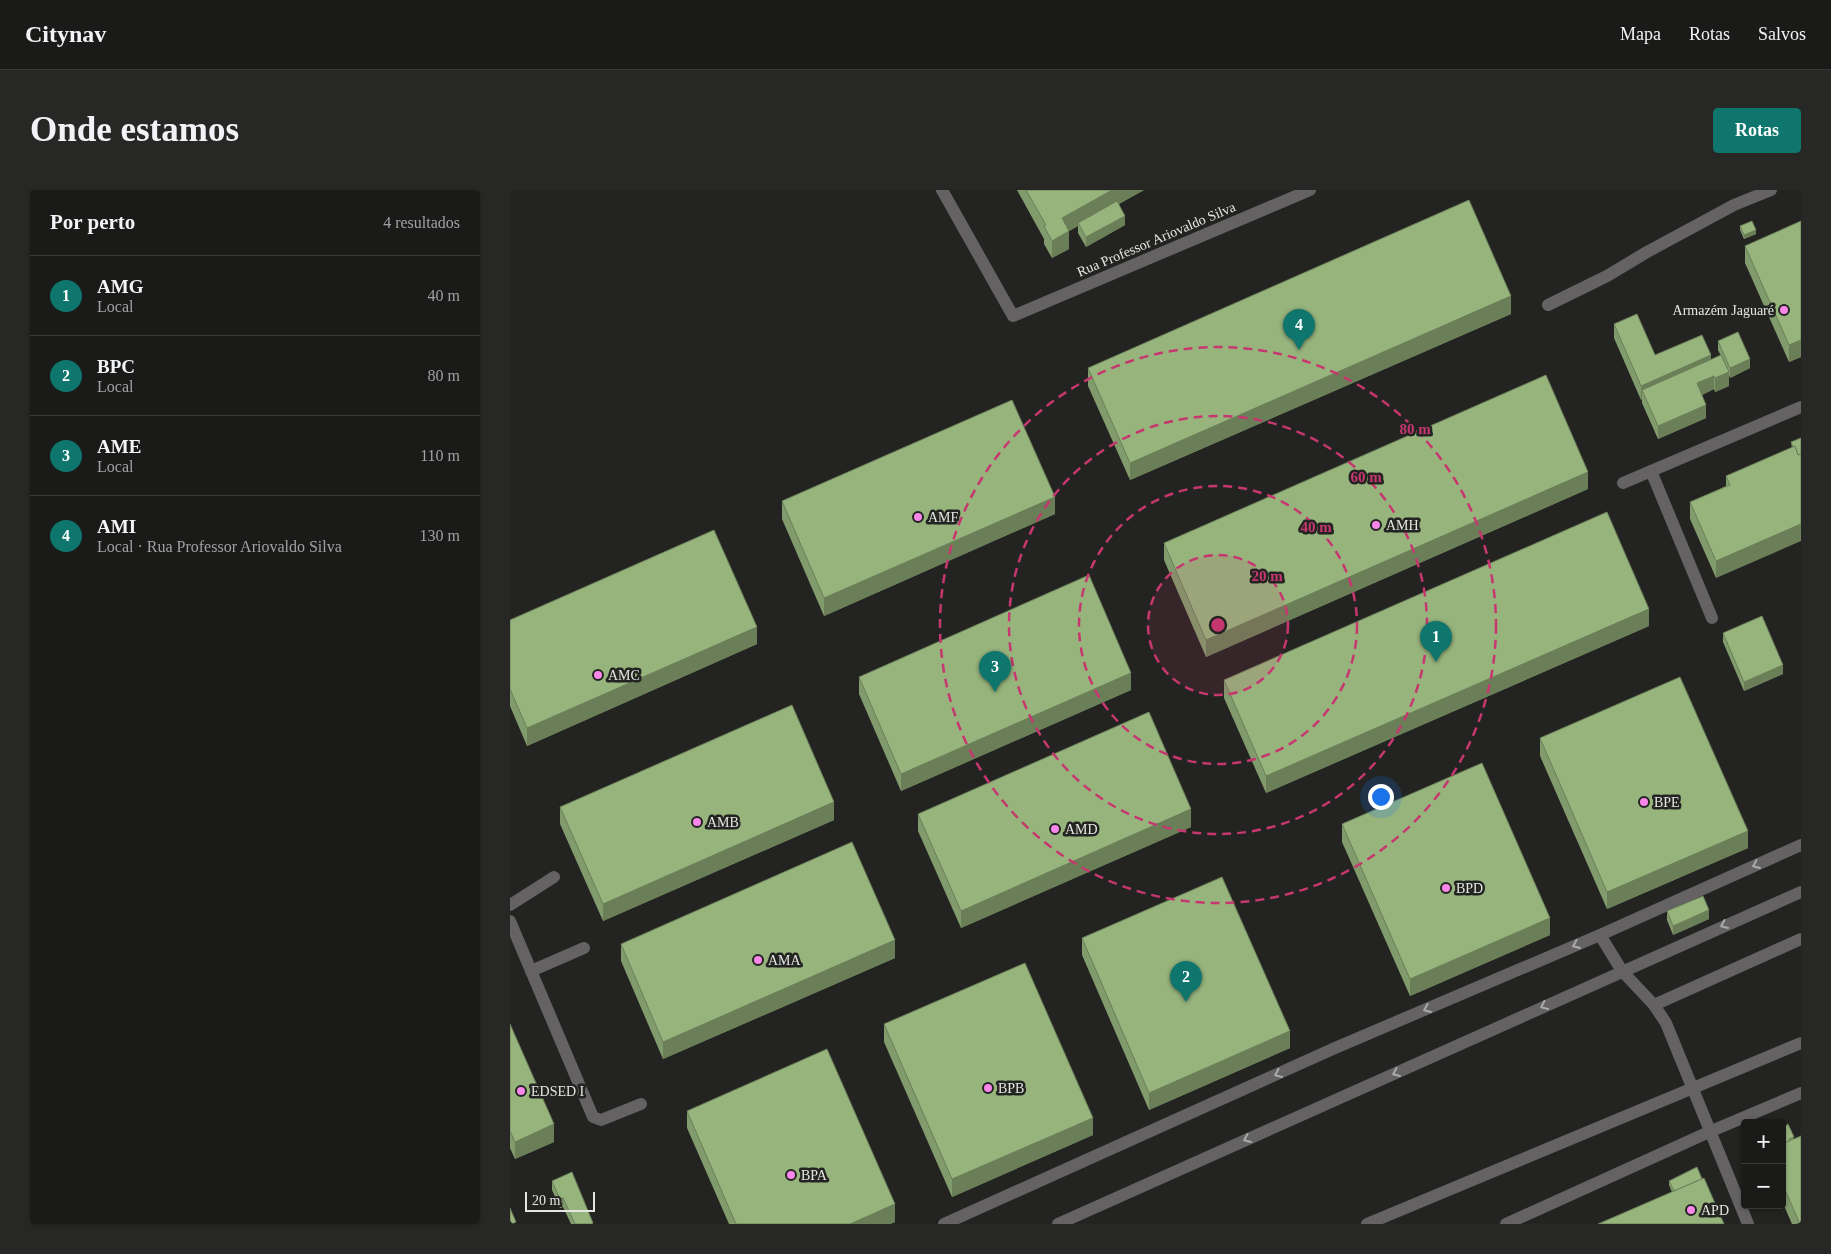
<!DOCTYPE html>
<html lang="pt">
<meta charset="utf-8">
<style>
body{margin:0;font-family:Georgia,serif;background:#272826;color:#f1f3f6}
.controls{position:absolute;right:15px;bottom:15px;display:grid;overflow:hidden;border-radius:5px;box-shadow:0 1px 4px #0004}
.controls button{width:45px;height:45px;display:grid;place-items:center;padding:0;border:0;border-bottom:1px solid #383938;background:#1a1b19;color:#f1f3f6;font:25px sans-serif}
.scale{position:absolute;left:15px;bottom:12px;width:70px;box-sizing:border-box;padding-left:5px;border:2px solid #e4e6e3;border-top:0;font-size:14px;line-height:18px;white-space:nowrap;color:#e4e6e3;-webkit-text-stroke:4px #232421;paint-order:stroke}
.you{position:absolute;left:870px;top:606px;width:18px;height:18px;margin:-12px;border:4px solid #fff;border-radius:50%;background:#1a73e8;box-shadow:0 0 0 8px #1a73e833}
.badge{display:grid;place-items:center;width:32px;height:32px;border-radius:50%;background:#0f766e;color:#fff;font-size:16px;font-weight:700}
.pin{position:absolute;translate:-50% -41px;filter:drop-shadow(0 1px 2px #0008)}
.pin::after{content:'';position:absolute;top:26px;width:18px;height:15px;background:inherit;clip-path:polygon(0 0,100% 0,50% 100%)}
.list{margin:0;padding:0;list-style:none}
h2{display:flex;justify-content:space-between;align-items:center;height:65px;margin:0;padding:0 20px;font-size:21px}
h2 small{font-size:16px;font-weight:400;color:#9fa1a2}
.list li{display:grid;grid-template-columns:32px 1fr auto;gap:15px;align-items:center;box-sizing:border-box;height:80px;padding:0 20px;border-top:1px solid #383938}
.list b{display:block;font-size:19px;white-space:nowrap}
.list p{margin:0;font-size:16px;white-space:nowrap;color:#9fa1a2}
.list em{font-size:16px;font-style:normal;color:#9fa1a2}
.map{position:relative;flex:none;width:1291px;height:1034px;overflow:hidden;border-radius:5px}
header{display:flex;align-items:center;gap:30px;box-sizing:border-box;height:70px;padding:0 25px;background:#1a1b19;border-bottom:1px solid #383938}
header strong{font-size:24px}
nav{display:flex;gap:28px;margin-inline-start:auto;font-size:18px}
.intro{display:flex;align-items:center;justify-content:space-between;box-sizing:border-box;height:120px;padding:0 30px}
h1{margin:0;font-size:35px}
.button{padding:12px 22px;border-radius:5px;background:#0f766e;color:#fff;font-size:18px;font-weight:700}
main{display:flex;gap:30px;padding:0 30px}
aside{flex:1;background:#1a1b19;border-radius:5px;box-shadow:0 1px 4px #0004}
.map>svg:first-child{display:block}
.lines{fill:none;stroke-linecap:round;stroke-linejoin:round}
.minor{stroke:#646263;stroke-width:12}
.wall{fill:#829b6c}
.shaded-wall{fill:#6a7e58}
.building{fill:#97b47d;stroke:#6a7e58}
.oneway{stroke:#aaaba9}
.ring{fill:none;stroke:#c7376f;stroke-width:2.5;stroke-dasharray:9 6}
.poi-dot{fill:#f987e9;stroke:#232421;stroke-width:2}
.labels{text-anchor:middle;stroke-width:5;stroke-linejoin:round;paint-order:stroke}
.street-label{font-size:14px;fill:#e4e6e3;stroke:#232421}
.poi-label{font-size:14px;fill:#e4e6e3;stroke:#232421;text-anchor:start}
.centre{fill:#c7376f;stroke:#232421;stroke-width:2.5}
.ring-label{font-size:15px;text-anchor:middle;font-weight:bold;fill:#c7376f;stroke:#232421;stroke-width:5;stroke-linejoin:round;paint-order:stroke}
</style>
<header>
<strong>Citynav</strong>
<nav><a>Mapa</a><a>Rotas</a><a>Salvos</a></nav>
</header>
<div class="intro"><h1>Onde estamos</h1><a class="button">Rotas</a></div>
<main>
<aside>
<h2>Por perto<small>4 resultados</small></h2>
<ul class="list">
<li><span class="badge">1</span><div><b>AMG</b><p>Local</p></div><em>40 m</em></li>
<li><span class="badge">2</span><div><b>BPC</b><p>Local</p></div><em>80 m</em></li>
<li><span class="badge">3</span><div><b>AME</b><p>Local</p></div><em>110 m</em></li>
<li><span class="badge">4</span><div><b>AMI</b><p>Local · Rua Professor Ariovaldo Silva</p></div><em>130 m</em></li>
</ul>
</aside>
<div class="map">
<svg width="1291" height="1034" viewBox="0 0 1291 1034">
<rect width="100%" height="100%" fill="#232421"/>
<g class="lines">
<g class="minor">
<path d="M 432,0 L 503,126 L 800,0"/>
<path d="M 1038,115 L 1097,86 L 1137,62 L 1224,15 L 1261,0"/>
<path d="M 1141,281 L 1202,428"/>
<path d="M 1113,293 L 1291,217"/>
<path d="M 0,715 L 44,687"/>
<path d="M 0,731 L 83,927 L 91,930 L 131,914"/>
<path d="M 1090,745 L 1112,781 L 1144,815 L 1156,833 L 1238,1034"/>
<path d="M 21,781 L 74,758"/>
<path d="M 1144,815 L 1291,749"/>
<path d="M 434,1034 L 825,858 L 1090,745 L 1291,655"/>
<path d="M 548,1034 L 1291,702"/>
<path d="M 857,1034 L 1291,853"/>
<path d="M 996,1034 L 1199,942 L 1291,903"/>
</g>
</g>
<g class="wall">
<path d="M 507,0 L 634,0 L 609,14 L 615,35 L 576,57 L 568,43 L 568,36 L 559,41 L 559,59 L 542,68 L 534,54 L 534,49 Z"/>
<path d="M 1291,31 L 1291,167 L 1279,172 L 1235,73 L 1235,56 Z"/>
<path d="M 1230,36 L 1246,44 L 1234,49 L 1230,40 Z"/>
<path d="M 1001,124 L 620,290 L 578,196 L 578,178 Z"/>
<path d="M 1104,134 L 1145,165 L 1201,170 L 1211,166 L 1208,160 L 1208,151 L 1240,178 L 1220,188 L 1219,185 L 1219,196 L 1205,202 L 1204,199 L 1192,205 L 1196,228 L 1148,249 L 1132,213 L 1132,209 L 1131,210 L 1104,148 Z"/>
<path d="M 1291,248 L 1206,388 L 1180,329 L 1180,312 L 1216,296 L 1216,286 L 1282,258 L 1281,252 Z"/>
<path d="M 1078,299 L 696,467 L 654,370 L 654,353 Z"/>
<path d="M 272,311 L 545,324 L 314,426 L 272,329 Z"/>
<path d="M 0,430 L 247,454 L 17,556 L 0,516 Z"/>
<path d="M 1139,436 L 756,603 L 714,508 L 714,490 Z"/>
<path d="M 1213,443 L 1273,484 L 1234,501 L 1213,452 Z"/>
<path d="M 349,487 L 621,500 L 391,601 L 349,504 Z"/>
<path d="M 1030,548 L 1238,658 L 1097,719 L 1030,566 Z"/>
<path d="M 50,617 L 324,630 L 93,731 L 50,634 Z"/>
<path d="M 408,624 L 681,637 L 451,738 L 408,641 Z"/>
<path d="M 832,634 L 1040,745 L 900,806 L 832,652 Z"/>
<path d="M 1157,721 L 1199,729 L 1163,745 L 1157,730 Z"/>
<path d="M 572,748 L 780,858 L 639,920 L 572,765 Z"/>
<path d="M 111,754 L 385,768 L 153,869 L 111,771 Z"/>
<path d="M 0,834 L 44,952 L 5,969 L 0,958 Z"/>
<path d="M 374,834 L 583,945 L 442,1007 L 374,852 Z"/>
<path d="M 177,921 L 385,1032 L 380,1034 L 219,1034 L 177,938 Z"/>
<path d="M 1272,933 L 1274,937 L 1284,949 L 1291,1034 L 1282,1034 L 1272,1011 Z"/>
<path d="M 1192,989 L 1162,1002 L 1159,995 L 1159,991 Z"/>
<path d="M 42,991 L 83,1034 L 61,1034 L 53,1017 L 50,1018 L 42,1000 Z"/>
</g>
<g class="shaded-wall">
<path d="M 602,0 L 634,0 L 569,36 L 568,33 L 568,36 L 552,45 L 552,28 Z"/>
<path d="M 615,26 L 615,35 L 576,57 L 576,47 Z"/>
<path d="M 1246,40 L 1246,44 L 1234,49 L 1234,45 Z"/>
<path d="M 559,41 L 559,59 L 542,68 L 542,51 Z"/>
<path d="M 1001,106 L 1001,124 L 620,290 L 620,273 Z"/>
<path d="M 1291,150 L 1291,167 L 1279,172 L 1279,155 Z"/>
<path d="M 1201,165 L 1201,179 L 1132,200 L 1132,209 L 1131,210 L 1131,196 Z"/>
<path d="M 1240,169 L 1240,178 L 1220,188 L 1220,178 Z"/>
<path d="M 1219,182 L 1219,196 L 1205,202 L 1205,188 Z"/>
<path d="M 1204,186 L 1204,199 L 1187,207 L 1187,193 Z"/>
<path d="M 1196,215 L 1196,228 L 1148,249 L 1148,236 Z"/>
<path d="M 1078,282 L 1078,299 L 696,467 L 696,450 Z"/>
<path d="M 545,307 L 545,324 L 314,426 L 314,408 Z"/>
<path d="M 1291,334 L 1291,351 L 1206,388 L 1206,371 Z"/>
<path d="M 1139,419 L 1139,436 L 756,603 L 756,586 Z"/>
<path d="M 247,437 L 247,454 L 17,556 L 17,538 Z"/>
<path d="M 1273,475 L 1273,484 L 1234,501 L 1234,492 Z"/>
<path d="M 621,483 L 621,500 L 391,601 L 391,584 Z"/>
<path d="M 324,612 L 324,630 L 93,731 L 93,714 Z"/>
<path d="M 681,619 L 681,637 L 451,738 L 451,721 Z"/>
<path d="M 1238,641 L 1238,658 L 1097,719 L 1097,702 Z"/>
<path d="M 1199,720 L 1199,729 L 1163,745 L 1163,736 Z"/>
<path d="M 1040,728 L 1040,745 L 900,806 L 900,789 Z"/>
<path d="M 385,750 L 385,768 L 153,869 L 153,852 Z"/>
<path d="M 780,841 L 780,858 L 639,920 L 639,903 Z"/>
<path d="M 583,928 L 583,945 L 442,1007 L 442,989 Z"/>
<path d="M 44,934 L 44,952 L 5,969 L 5,952 Z"/>
<path d="M 53,1008 L 53,1017 L 50,1018 L 50,1009 Z"/>
<path d="M 385,1014 L 385,1032 L 380,1034 L 340,1034 Z"/>
</g>
<g class="building">
<path d="M 516,0 L 602,0 L 552,28 L 559,41 L 542,51 L 534,36 L 536,35 Z"/>
<path d="M 959,10 L 1001,106 L 620,273 L 578,178 Z"/>
<path d="M 607,11 L 615,26 L 576,47 L 568,33 Z"/>
<path d="M 1242,31 L 1246,40 L 1234,45 L 1230,36 Z"/>
<path d="M 1291,31 L 1291,150 L 1279,155 L 1235,56 Z"/>
<path d="M 1127,124 L 1145,165 L 1192,145 L 1201,165 L 1131,196 L 1104,134 Z"/>
<path d="M 1228,142 L 1240,169 L 1220,178 L 1208,151 Z"/>
<path d="M 1211,165 L 1219,182 L 1205,188 L 1204,186 L 1187,193 L 1196,215 L 1148,236 L 1132,200 Z"/>
<path d="M 1036,185 L 1078,282 L 696,450 L 654,353 Z"/>
<path d="M 502,210 L 545,307 L 314,408 L 272,311 Z"/>
<path d="M 1291,248 L 1291,264 L 1288,265 L 1285,256 L 1283,257 L 1281,252 Z"/>
<path d="M 1285,256 L 1288,265 L 1291,264 L 1291,334 L 1206,371 L 1180,312 L 1220,295 L 1216,286 Z"/>
<path d="M 1097,322 L 1139,419 L 756,586 L 714,490 Z"/>
<path d="M 204,340 L 247,437 L 17,538 L 0,499 L 0,430 Z"/>
<path d="M 579,385 L 621,483 L 391,584 L 349,487 Z"/>
<path d="M 1252,426 L 1273,475 L 1234,492 L 1213,443 Z"/>
<path d="M 1170,487 L 1238,641 L 1097,702 L 1030,548 Z"/>
<path d="M 282,515 L 324,612 L 93,714 L 50,617 Z"/>
<path d="M 639,522 L 681,619 L 451,721 L 408,624 Z"/>
<path d="M 972,573 L 1040,728 L 900,789 L 832,634 Z"/>
<path d="M 342,652 L 385,750 L 153,852 L 111,754 Z"/>
<path d="M 712,687 L 780,841 L 639,903 L 572,748 Z"/>
<path d="M 1193,706 L 1199,720 L 1163,736 L 1157,721 Z"/>
<path d="M 515,773 L 583,928 L 442,989 L 374,834 Z"/>
<path d="M 0,834 L 44,934 L 5,952 L 0,941 Z"/>
<path d="M 317,859 L 385,1014 L 340,1034 L 226,1034 L 177,921 Z"/>
<path d="M 1272,933 L 1274,937 L 1278,934 L 1284,947 L 1279,949 L 1280,951 L 1272,954 Z"/>
<path d="M 1291,946 L 1291,1034 L 1290,1034 L 1272,993 L 1272,954 Z"/>
<path d="M 1187,977 L 1192,989 L 1164,1001 L 1159,991 Z"/>
<path d="M 62,982 L 83,1033 L 82,1034 L 65,1034 L 53,1008 L 50,1009 L 42,991 Z"/>
<path d="M 1194,988 L 1214,1034 L 1088,1034 Z"/>
<path d="M 0,1018 L 6,1032 L 2,1034 L 0,1034 Z"/>
</g>
<defs><path id="oneway-chevron" d="M-2-3.5L2.5 0L-2 3.5" fill="none" stroke-width="1.6" stroke-linecap="round" stroke-linejoin="round" transform="scale(1.25)"/></defs>
<g class="oneway">
<use href="#oneway-chevron" transform="translate(1246 675) rotate(156)"/>
<use href="#oneway-chevron" transform="translate(1214 735) rotate(156)"/>
<use href="#oneway-chevron" transform="translate(1066 755) rotate(157)"/>
<use href="#oneway-chevron" transform="translate(1034 816) rotate(155)"/>
<use href="#oneway-chevron" transform="translate(917 819) rotate(157)"/>
<use href="#oneway-chevron" transform="translate(886 883) rotate(156)"/>
<use href="#oneway-chevron" transform="translate(768 884) rotate(156)"/>
<use href="#oneway-chevron" transform="translate(737 949) rotate(156)"/>
</g>
<circle cx="708" cy="435" r="70" fill="#c7376f" fill-opacity=".12"/>
<g class="ring">
<circle cx="708" cy="435" r="70"/>
<circle cx="708" cy="435" r="139"/>
<circle cx="708" cy="435" r="209"/>
<circle cx="708" cy="435" r="278"/>
</g>
<g class="poi-dot">
<circle cx="1274" cy="120" r="5"/>
<circle cx="408" cy="327" r="5"/>
<circle cx="866" cy="335" r="5"/>
<circle cx="88" cy="485" r="5"/>
<circle cx="1134" cy="612" r="5"/>
<circle cx="187" cy="632" r="5"/>
<circle cx="545" cy="639" r="5"/>
<circle cx="936" cy="698" r="5"/>
<circle cx="248" cy="770" r="5"/>
<circle cx="478" cy="898" r="5"/>
<circle cx="11" cy="901" r="5"/>
<circle cx="281" cy="985" r="5"/>
<circle cx="1181" cy="1020" r="5"/>
</g>
<g class="labels">
<g class="street-label">
<text transform="translate(646 49) rotate(-23)" y="5">Rua Professor Ariovaldo Silva</text>
</g>
<g class="poi-label">
<text x="1264" y="125" text-anchor="end">Armazém Jaguaré</text>
<text x="418" y="332">AMF</text>
<text x="876" y="340">AMH</text>
<text x="98" y="490">AMC</text>
<text x="1144" y="617">BPE</text>
<text x="197" y="637">AMB</text>
<text x="555" y="644">AMD</text>
<text x="946" y="703">BPD</text>
<text x="258" y="775">AMA</text>
<text x="488" y="903">BPB</text>
<text x="21" y="906">EDSED I</text>
<text x="291" y="990">BPA</text>
<text x="1191" y="1025">APD</text>
</g>
</g>
<circle cx="708" cy="435" r="8" class="centre"/>
<g class="ring-label">
<text x="905" y="244">80 m</text>
<text x="856" y="292">60 m</text>
<text x="806" y="342">40 m</text>
<text x="757" y="391">20 m</text>
</g>
</svg>
<div class="controls">
<button>+</button>
<button>−</button>
</div>
<div class="scale">20 m</div>
<div class="you"></div>
<div class="pin badge" style="left:926px;top:472px">1</div>
<div class="pin badge" style="left:676px;top:812px">2</div>
<div class="pin badge" style="left:485px;top:502px">3</div>
<div class="pin badge" style="left:789px;top:160px">4</div>
</div>
</main>
